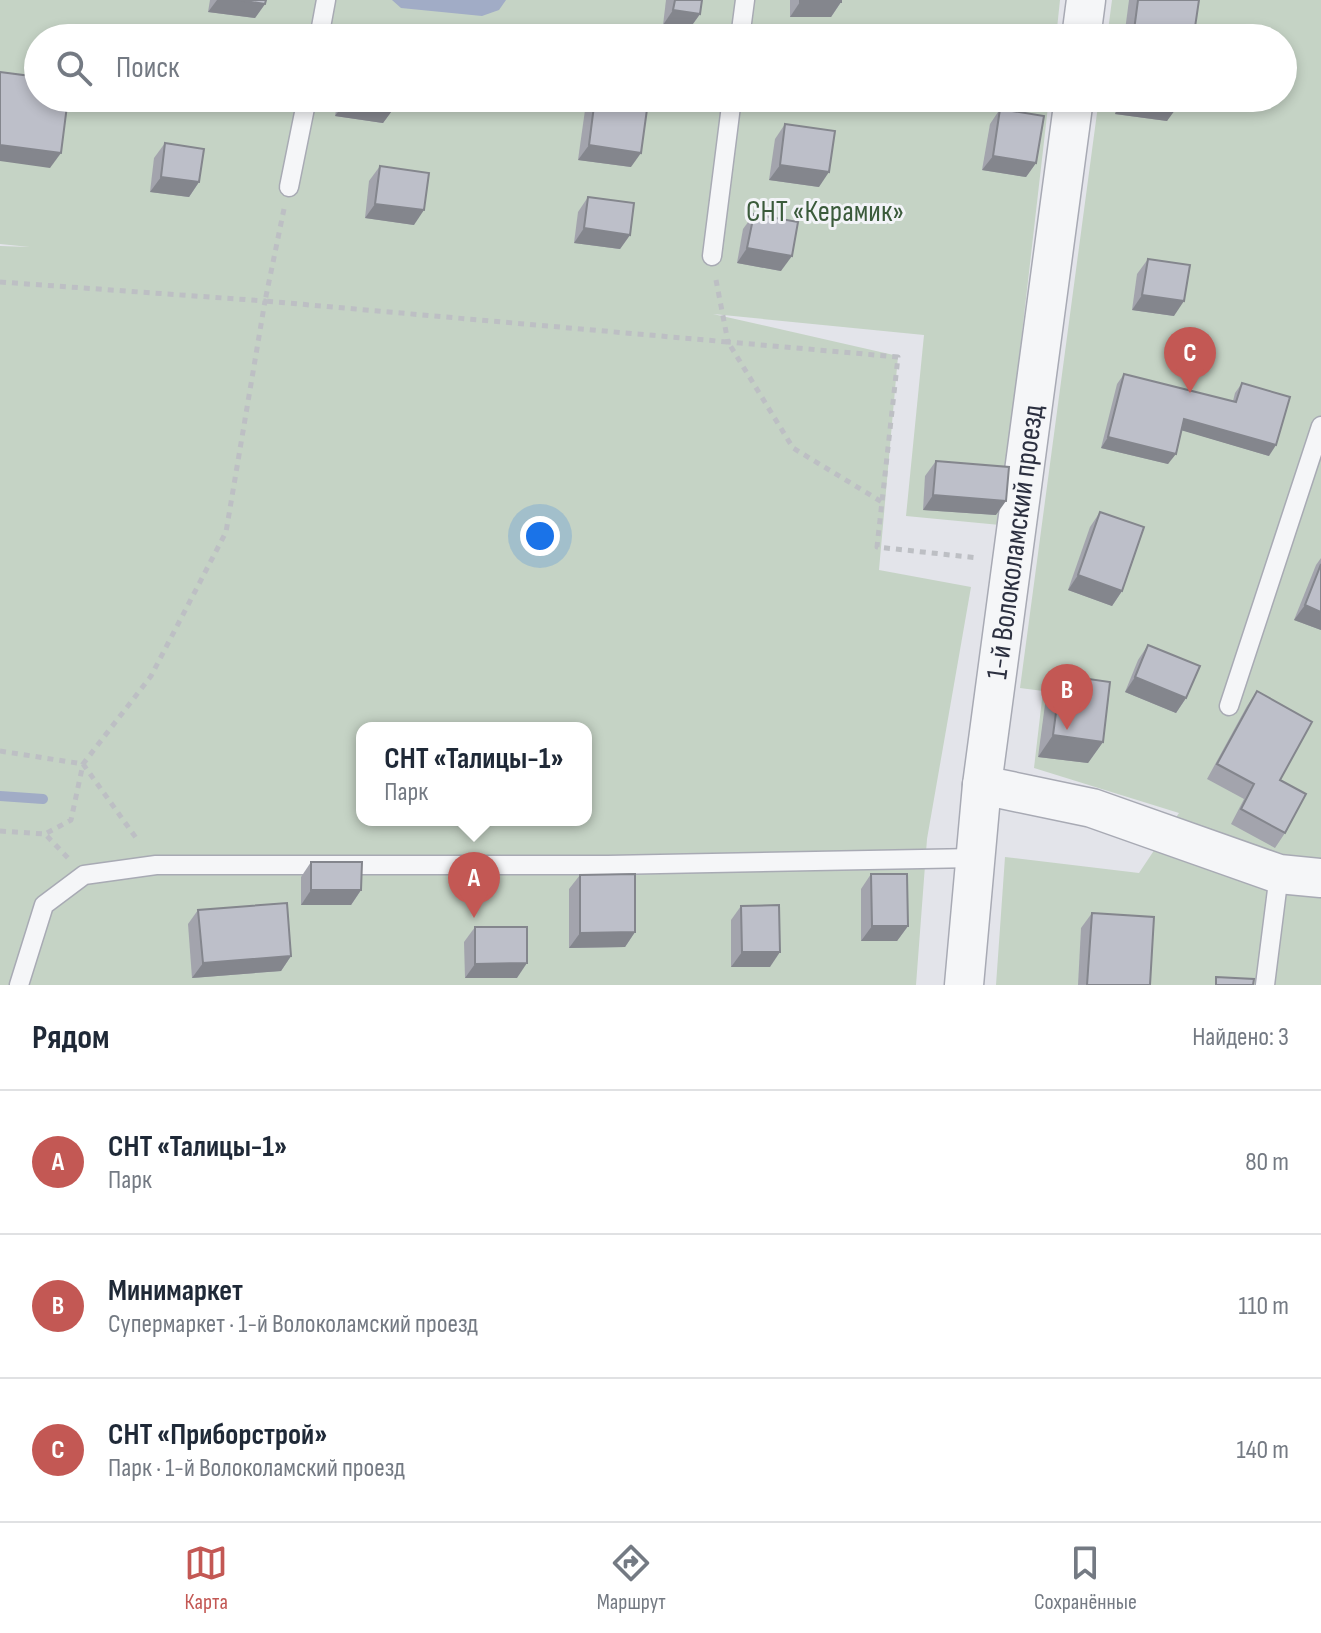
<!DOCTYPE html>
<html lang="ru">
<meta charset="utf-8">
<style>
body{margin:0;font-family:"Sofia Sans Condensed",sans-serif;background:#f2f2f3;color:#1f2937}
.you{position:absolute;left:540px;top:536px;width:28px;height:28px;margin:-20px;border:6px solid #fff;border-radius:50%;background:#1a73e8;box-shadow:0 0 0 12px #1a73e833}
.badge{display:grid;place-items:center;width:52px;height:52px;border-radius:50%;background:#c35854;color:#fff;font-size:26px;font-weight:700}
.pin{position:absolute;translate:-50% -66px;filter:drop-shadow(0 2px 4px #0008)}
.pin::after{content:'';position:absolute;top:42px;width:28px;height:24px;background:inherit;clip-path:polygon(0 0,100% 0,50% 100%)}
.popup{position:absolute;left:356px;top:722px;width:236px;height:104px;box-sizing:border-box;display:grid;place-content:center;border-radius:16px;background:#fff;filter:drop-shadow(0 2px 6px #0005);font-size:26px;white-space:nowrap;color:#747a83}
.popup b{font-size:30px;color:#1f2937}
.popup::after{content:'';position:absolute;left:50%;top:100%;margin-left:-16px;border:16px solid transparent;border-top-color:#fff}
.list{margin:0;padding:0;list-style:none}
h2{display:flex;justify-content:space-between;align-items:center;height:104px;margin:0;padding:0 32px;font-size:34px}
h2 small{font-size:26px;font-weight:400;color:#747a83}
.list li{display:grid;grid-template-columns:52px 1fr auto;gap:24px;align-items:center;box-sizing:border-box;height:144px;padding:0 32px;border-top:2px solid #e0e1e3}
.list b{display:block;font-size:30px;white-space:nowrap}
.list p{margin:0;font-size:26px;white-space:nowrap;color:#747a83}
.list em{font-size:26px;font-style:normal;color:#747a83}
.icon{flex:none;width:44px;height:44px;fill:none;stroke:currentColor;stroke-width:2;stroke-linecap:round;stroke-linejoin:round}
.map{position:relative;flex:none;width:1321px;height:985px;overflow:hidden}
.search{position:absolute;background:#fff;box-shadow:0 4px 12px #0003;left:24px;right:24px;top:24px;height:88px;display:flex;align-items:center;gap:20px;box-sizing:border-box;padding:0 28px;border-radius:44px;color:#747a83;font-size:30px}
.sheet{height:536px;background:#fff}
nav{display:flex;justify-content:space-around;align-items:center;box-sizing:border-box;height:112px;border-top:2px solid #e0e1e3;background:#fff;font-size:22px;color:#747a83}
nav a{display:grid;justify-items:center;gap:4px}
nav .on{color:#c35854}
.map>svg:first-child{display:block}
.green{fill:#c5d3c5;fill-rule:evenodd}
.water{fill:#a1acc6}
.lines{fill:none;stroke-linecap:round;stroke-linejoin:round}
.stream{stroke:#a1acc6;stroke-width:10}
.service-casing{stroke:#a8aab4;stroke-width:21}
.minor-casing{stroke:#a8aab4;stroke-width:41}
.path{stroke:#bdbfc4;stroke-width:5;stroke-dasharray:6 6;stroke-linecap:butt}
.service{stroke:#f5f6f8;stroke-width:18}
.minor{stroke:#f5f6f8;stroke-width:38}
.wall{fill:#a3a4ad}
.shaded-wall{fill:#84868d}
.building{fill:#bdbfc9;stroke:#84868d;stroke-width:2}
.labels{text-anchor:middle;stroke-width:6;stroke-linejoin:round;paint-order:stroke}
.park-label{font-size:30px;fill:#3b5b3b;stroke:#f2f3f7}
.street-label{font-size:30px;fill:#2c3040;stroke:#f2f3f7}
</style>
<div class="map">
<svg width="1321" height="985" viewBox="0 0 1321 985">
<rect width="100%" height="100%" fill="#e3e4ea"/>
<g class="green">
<path d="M 0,0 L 1060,0 L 1056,38 L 38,38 L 38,98 L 1049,98 L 1000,525 L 906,516 L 924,335 L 713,314 L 898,356 L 879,570 L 971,587 L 927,839 L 916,985 L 0,985 L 0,246 L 30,247 L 0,244 ZM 362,728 L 586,728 L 586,820 L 362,820 Z"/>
<path d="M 1112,0 L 1321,0 L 1321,985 L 996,985 L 1005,857 L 1139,873 L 1179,813 L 1034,768 L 1043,691 L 1020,688 L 1099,98 L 1283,98 L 1283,38 L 1107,38 Z"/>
</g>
<path class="water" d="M 392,0 L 506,0 L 499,10 L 482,16 L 401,8 Z"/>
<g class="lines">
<path class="stream" d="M 0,796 L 43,799"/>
<defs>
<g id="service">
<path d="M 319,38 L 326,0"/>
<path d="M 740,38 L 745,0"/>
<path d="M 289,187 L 307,98"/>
<path d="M 712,256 L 732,98"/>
<path d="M 1229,706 L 1321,426"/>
<path d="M 19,985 L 44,905 L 84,875 L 156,865 L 608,865 L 975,858"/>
<path d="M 1265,985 L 1279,874"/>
</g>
<g id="minor">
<path d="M 1081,38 L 1086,0"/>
<path d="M 982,785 L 1092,808 L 1279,874 L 1321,878"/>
<path id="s1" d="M 964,985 L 982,785 L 1074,98"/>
</g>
</defs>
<use href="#service" class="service-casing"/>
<use href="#minor" class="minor-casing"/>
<g class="path">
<path d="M 284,209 L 265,301 L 728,342 L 793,448 L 882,502"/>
<path d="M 716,280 L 728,342 L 898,357 L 877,547 L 978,558"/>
<path d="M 0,282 L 265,301 L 226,532 L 151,676 L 83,764 L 71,820 L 45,834"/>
<path d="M 0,751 L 83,764 L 139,842"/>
<path d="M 0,831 L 45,834 L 68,858"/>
</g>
<use href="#service" class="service"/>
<use href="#minor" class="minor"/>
</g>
<g class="wall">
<path d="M 210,0 L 266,0 L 265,4 L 255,18 L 208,12 Z"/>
<path d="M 666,0 L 702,0 L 700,14 L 690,28 L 663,25 Z"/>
<path d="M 790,0 L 841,0 L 841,2 L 831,17 L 790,17 Z"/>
<path d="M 1129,0 L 1199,0 L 1191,38 L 1124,38 Z"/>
<path d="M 129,26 L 164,38 L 121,38 Z"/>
<path d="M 338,98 L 395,98 L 394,108 L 383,123 L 335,116 Z"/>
<path d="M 594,98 L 618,98 L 631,167 L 578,160 L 585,110 Z"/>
<path d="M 1117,98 L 1179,98 L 1167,121 L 1115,114 Z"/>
<path d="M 1000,109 L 1036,163 L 1026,177 L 982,170 L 990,124 Z"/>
<path d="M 785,124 L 819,187 L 769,180 L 775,139 Z"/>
<path d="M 165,143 L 199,182 L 189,197 L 150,192 L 154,158 Z"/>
<path d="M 380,166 L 414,225 L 365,218 L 369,181 Z"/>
<path d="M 588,197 L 630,235 L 620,249 L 574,243 L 578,212 Z"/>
<path d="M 754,214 L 781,271 L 737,263 L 743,229 Z"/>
<path d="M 1148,259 L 1174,316 L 1132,310 L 1137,274 Z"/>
<path d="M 1124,374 L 1233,401 L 1235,393 L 1242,383 L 1269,456 L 1182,430 L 1168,464 L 1101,448 L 1117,384 Z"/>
<path d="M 936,461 L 996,515 L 923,510 L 925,476 Z"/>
<path d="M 1100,512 L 1122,591 L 1112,606 L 1068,590 L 1090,527 Z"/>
<path d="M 1321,558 L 1321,630 L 1294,620 L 1316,565 Z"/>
<path d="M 1148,645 L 1186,698 L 1176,713 L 1125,692 L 1138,660 Z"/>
<path d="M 1061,675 L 1103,742 L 1088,763 L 1038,757 L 1046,697 Z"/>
<path d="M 1257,691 L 1280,780 L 1285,833 L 1275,848 L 1231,824 L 1244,799 L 1207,779 L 1247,706 Z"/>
<path d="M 311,862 L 361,890 L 351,905 L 301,905 L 301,877 Z"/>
<path d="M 871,874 L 908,926 L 897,941 L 861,941 L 861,889 Z"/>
<path d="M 580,875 L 635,932 L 625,947 L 569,948 L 569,889 Z"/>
<path d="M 741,906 L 770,967 L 731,967 L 731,920 Z"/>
<path d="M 198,910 L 291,956 L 281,971 L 192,978 L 188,924 Z"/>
<path d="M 1092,913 L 1150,985 L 1078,985 L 1081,928 Z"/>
<path d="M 475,927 L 517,978 L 465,978 L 464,942 Z"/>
</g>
<g class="shaded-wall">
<path d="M 217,0 L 238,0 L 265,4 L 255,18 L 208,12 Z"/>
<path d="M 800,2 L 841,2 L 831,17 L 790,17 Z"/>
<path d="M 673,10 L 700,14 L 690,28 L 663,25 Z"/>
<path d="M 1125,99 L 1178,106 L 1167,121 L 1115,114 Z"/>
<path d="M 346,101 L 394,108 L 383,123 L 335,116 Z"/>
<path d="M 0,145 L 61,153 L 50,168 L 0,161 Z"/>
<path d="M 589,145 L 641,153 L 631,167 L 578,160 Z"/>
<path d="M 993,156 L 1036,163 L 1026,177 L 982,170 Z"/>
<path d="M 780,165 L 829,172 L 819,187 L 769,180 Z"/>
<path d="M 161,177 L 199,182 L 189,197 L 150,192 Z"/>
<path d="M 375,204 L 424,210 L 414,225 L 365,218 Z"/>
<path d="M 584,228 L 630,235 L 620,249 L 574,243 Z"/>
<path d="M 747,248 L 792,256 L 781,271 L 737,263 Z"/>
<path d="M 1142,295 L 1184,301 L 1174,316 L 1132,310 Z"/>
<path d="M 1184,419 L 1276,445 L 1269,456 L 1177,429 Z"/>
<path d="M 1108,437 L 1176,454 L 1168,464 L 1101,448 Z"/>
<path d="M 933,495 L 1006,501 L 996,515 L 923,510 Z"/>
<path d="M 1078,575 L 1122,591 L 1112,606 L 1068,590 Z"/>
<path d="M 1305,605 L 1321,612 L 1321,630 L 1294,620 Z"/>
<path d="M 1135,677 L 1186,698 L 1176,713 L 1125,692 Z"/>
<path d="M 1053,735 L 1103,742 L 1088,763 L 1038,757 Z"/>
<path d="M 311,890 L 361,890 L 351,905 L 301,905 Z"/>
<path d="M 872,926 L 908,926 L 897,941 L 861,941 Z"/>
<path d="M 635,932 L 625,947 L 569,948 L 580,933 Z"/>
<path d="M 742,952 L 780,952 L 770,967 L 731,967 Z"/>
<path d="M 291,956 L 281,971 L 192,978 L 203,963 Z"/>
<path d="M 527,963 L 517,978 L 465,978 L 475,964 Z"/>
</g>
<g class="building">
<path d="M 238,0 L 266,0 L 265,4 Z"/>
<path d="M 675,0 L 702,0 L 700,14 L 673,10 Z"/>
<rect x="800" y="0" width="41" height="2"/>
<path d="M 1138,0 L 1199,0 L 1194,34 L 1188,34 L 1187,38 L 1133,38 Z"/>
<path d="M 129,26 L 165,30 L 164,38 L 128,38 Z"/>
<path d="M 0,72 L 38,77 L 38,98 L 68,98 L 61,153 L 0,145 Z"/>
<path d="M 346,98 L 395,98 L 394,108 L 346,101 Z"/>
<path d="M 595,98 L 618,98 L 648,102 L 641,153 L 589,145 Z"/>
<path d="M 1125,98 L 1179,98 L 1178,106 Z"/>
<path d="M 1000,109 L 1044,116 L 1036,163 L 993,156 Z"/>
<path d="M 785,124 L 835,131 L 829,172 L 780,165 Z"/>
<path d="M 165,143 L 204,149 L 199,182 L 161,177 Z"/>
<path d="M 380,166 L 429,173 L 424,210 L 375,204 Z"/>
<path d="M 588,197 L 634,203 L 630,235 L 584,228 Z"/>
<path d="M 754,214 L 798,222 L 792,256 L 747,248 Z"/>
<path d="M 1148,259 L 1190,265 L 1184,301 L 1142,295 Z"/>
<path d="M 1124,374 L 1236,402 L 1242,383 L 1290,397 L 1276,445 L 1184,419 L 1176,454 L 1108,437 Z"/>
<path d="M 936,461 L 1009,467 L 1006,501 L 933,495 Z"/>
<path d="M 1100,512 L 1144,527 L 1122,591 L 1078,575 Z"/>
<path d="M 1321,564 L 1321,612 L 1305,605 Z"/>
<path d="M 1148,645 L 1200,666 L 1186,698 L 1135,677 Z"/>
<path d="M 1061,675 L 1110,682 L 1103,742 L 1053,735 Z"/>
<path d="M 1257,691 L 1312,722 L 1280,780 L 1306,794 L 1285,833 L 1241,809 L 1254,784 L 1217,764 Z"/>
<path d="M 311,862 L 362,862 L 361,890 L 311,890 Z"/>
<path d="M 635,874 L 635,932 L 580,933 L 580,875 Z"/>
<path d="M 871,874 L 907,874 L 908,926 L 872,926 Z"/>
<path d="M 287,903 L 291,956 L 203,963 L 198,910 Z"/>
<path d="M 779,905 L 780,952 L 742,952 L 741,906 Z"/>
<path d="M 1092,913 L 1154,917 L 1150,985 L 1087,985 Z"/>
<path d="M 475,927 L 527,927 L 527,963 L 475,964 Z"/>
<path d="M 1216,977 L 1254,979 L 1253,985 L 1216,985 Z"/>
</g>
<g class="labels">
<g class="park-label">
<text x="825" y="221">СНТ «Керамик»</text>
</g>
<g class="street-label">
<text dy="10" stroke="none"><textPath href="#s1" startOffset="446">1-й Волоколамский проезд</textPath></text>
</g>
</g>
</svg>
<div class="you"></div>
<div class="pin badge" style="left:474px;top:918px">A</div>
<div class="popup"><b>СНТ «Талицы-1»</b>Парк</div>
<div class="pin badge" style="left:1067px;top:730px">B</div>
<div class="pin badge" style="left:1190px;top:393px">C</div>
<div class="search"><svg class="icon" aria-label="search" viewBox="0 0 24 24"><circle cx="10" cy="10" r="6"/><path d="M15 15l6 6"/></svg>Поиск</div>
</div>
<section class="sheet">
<h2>Рядом<small>Найдено: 3</small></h2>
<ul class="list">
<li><span class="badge">A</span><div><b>СНТ «Талицы-1»</b><p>Парк</p></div><em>80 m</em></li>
<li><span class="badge">B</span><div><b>Минимаркет</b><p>Супермаркет · 1-й Волоколамский проезд</p></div><em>110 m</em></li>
<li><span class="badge">C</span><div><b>СНТ «Приборстрой»</b><p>Парк · 1-й Волоколамский проезд</p></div><em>140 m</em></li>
</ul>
</section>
<nav>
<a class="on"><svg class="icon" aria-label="map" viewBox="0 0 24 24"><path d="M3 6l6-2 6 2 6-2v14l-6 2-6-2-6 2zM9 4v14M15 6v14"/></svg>Карта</a>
<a><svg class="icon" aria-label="directions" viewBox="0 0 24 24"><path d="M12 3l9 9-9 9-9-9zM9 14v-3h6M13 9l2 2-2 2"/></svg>Маршрут</a>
<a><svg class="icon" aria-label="saved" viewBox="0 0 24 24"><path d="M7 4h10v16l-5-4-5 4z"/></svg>Сохранённые</a>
</nav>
